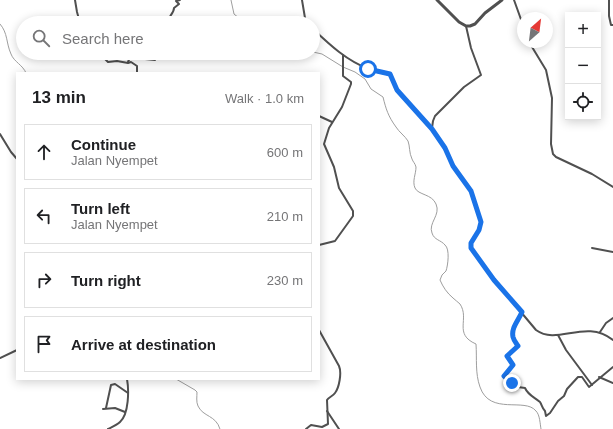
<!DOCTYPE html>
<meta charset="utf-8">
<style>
body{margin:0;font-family:Arial,sans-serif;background:#f6f6f6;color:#202124}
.controls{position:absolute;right:12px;top:12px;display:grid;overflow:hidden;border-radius:0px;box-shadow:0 2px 10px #0003}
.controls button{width:36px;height:36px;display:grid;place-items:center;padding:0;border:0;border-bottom:1px solid #e0e0e0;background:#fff;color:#202124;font:20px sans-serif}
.compass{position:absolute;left:517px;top:12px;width:36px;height:36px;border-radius:50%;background:#fff;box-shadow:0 2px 10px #0003;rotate:28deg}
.stop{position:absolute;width:12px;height:12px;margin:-9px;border:3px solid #1a73e8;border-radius:50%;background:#fff}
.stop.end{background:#1a73e8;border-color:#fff;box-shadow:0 1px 4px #0008}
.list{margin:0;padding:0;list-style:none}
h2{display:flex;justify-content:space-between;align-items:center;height:52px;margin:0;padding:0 16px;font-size:17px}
h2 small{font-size:13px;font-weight:400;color:#757577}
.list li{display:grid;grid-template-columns:26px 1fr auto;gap:12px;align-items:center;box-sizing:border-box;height:56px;margin:0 8px 8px;padding:0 8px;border:1px solid #e0e0e0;border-radius:0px}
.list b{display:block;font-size:15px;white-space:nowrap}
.list p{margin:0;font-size:13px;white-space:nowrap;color:#757577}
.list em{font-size:13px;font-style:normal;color:#757577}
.icon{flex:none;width:22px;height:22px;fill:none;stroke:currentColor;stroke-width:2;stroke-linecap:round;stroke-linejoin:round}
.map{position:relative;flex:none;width:613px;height:429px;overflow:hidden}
.search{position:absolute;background:#fff;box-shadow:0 2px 10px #0003;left:16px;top:16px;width:304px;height:44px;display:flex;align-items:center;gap:10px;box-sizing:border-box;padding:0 14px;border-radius:22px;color:#757577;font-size:15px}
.panel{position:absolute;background:#fff;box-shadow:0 2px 10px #0003;left:16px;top:72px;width:304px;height:308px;border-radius:0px}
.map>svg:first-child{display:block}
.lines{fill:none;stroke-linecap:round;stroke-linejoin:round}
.stream{stroke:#9e9e9e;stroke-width:1}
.minor{stroke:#505050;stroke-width:2}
.tertiary{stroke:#505050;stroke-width:3}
.route{stroke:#1a73e8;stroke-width:5}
</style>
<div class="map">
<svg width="613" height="429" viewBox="0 0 613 429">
<rect width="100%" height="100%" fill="#fff"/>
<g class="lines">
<g class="stream">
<path d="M 231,0 L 234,14 L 245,23"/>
<path d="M 0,24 C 8,33 6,43 11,54 C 14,62 23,65 26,73"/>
<path d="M 313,52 L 322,54 L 343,67 L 355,72 L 365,79 L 371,89 L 383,97 C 386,109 388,116 396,127 C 399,132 405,136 408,141 C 410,146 409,153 412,159 C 413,162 415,163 416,167 C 416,174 412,181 415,188 C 418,195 432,194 436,204 C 441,215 428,223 432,233 C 434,240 441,240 445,245 C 450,249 448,265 446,271 L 442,275 L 440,280 C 443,287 447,293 453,298 C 455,300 458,302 460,304 C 470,319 453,334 476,344 C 477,359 475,373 480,387 C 490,416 525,397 536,411 C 540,415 540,424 541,429"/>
<path d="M 176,379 L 195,390 L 197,392 C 197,396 196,402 198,406 C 203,417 216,415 220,429"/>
</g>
<g class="minor">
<path d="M 75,0 L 77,12 L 80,23"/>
<path d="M 302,0 L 305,18 L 308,23"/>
<path d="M 514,0 L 523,25"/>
<path d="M 609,0 L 609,16 L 611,25 L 613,25"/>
<path d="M 168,23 C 167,17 174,14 174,8 L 179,4 L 176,1 L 180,0"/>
<path d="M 313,29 C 330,45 347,61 369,69 C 375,72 383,73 390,75 L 397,90 L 432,129 L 445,148 L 453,166 L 471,191 L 481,221 L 479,230 L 471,243 L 471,248 L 494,280 L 536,330 C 558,346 585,318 613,340"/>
<path d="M 529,42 L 546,70 L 552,98 L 551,144 L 553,154 L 556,157 L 592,174 L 613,187"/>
<path d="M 102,53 L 105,59 L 108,62 L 117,61 L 128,63 L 131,62 L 137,66 L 137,73"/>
<path d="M 128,62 L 131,55 L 135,58 L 155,60 L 155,53"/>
<path d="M 319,116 L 332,122"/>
<path d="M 432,128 L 433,121 L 435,116 L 464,87 L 481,75 L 471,48 L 466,26"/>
<path d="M 0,134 L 11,152 L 17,159"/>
<path d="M 319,245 L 335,241 L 353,216 L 353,211 L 339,188 L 334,167 L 324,144 L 329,128 L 342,107 L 351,84 L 351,82 L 343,76 L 343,55"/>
<path d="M 592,248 L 613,252"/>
<path d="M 522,312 C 518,320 511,328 513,337 C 514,341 516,343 517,346 L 507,356 L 513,365 L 505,376 L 518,387 L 525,388 C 528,395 534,397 540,402 C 542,405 542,408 545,411 L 546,416 L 550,413 L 558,401 L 564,396 L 567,389 L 578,377 L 582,377 L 589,387 L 613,367"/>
<path d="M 600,332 L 606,323 L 613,318"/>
<path d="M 558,335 L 566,350 L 592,385"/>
<path d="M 0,358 L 17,350"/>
<path d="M 599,377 L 613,383"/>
<path d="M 106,408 L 111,385 L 115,384 L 128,393"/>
<path d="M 103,409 L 115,408 L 125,412"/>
<path d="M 327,411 L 339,429"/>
<path d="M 108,429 C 112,427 117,425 120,422 C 129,414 129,390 127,379"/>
<path d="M 306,429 L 311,425 L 322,427 L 328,424 L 327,400 C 329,397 333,396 335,393 C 339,388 342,373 339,366 L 319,330"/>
</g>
<path class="tertiary" d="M 437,0 L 459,22 L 466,26 L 470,26 L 475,24 L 485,13 L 502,0"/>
</g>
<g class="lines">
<path class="route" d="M 368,69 L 390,74 L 397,90 L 432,129 L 445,148 L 453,166 L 471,191 L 481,222 L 479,230 L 471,243 L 471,248 L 494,280 L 522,312 C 518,321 511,328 513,337 C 514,341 516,343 518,346 L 507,356 L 513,365 L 504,376 L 512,383"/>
</g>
</svg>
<div class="controls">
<button>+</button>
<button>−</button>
<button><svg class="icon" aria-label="locate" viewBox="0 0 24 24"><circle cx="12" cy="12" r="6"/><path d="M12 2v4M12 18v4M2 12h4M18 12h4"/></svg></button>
</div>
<svg class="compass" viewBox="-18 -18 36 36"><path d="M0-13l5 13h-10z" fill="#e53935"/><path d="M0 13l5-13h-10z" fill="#757577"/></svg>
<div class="stop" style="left:368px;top:69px"></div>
<div class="stop end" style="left:512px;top:383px"></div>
<div class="search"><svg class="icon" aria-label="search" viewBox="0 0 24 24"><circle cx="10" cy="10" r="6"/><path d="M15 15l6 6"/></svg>Search here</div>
<section class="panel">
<h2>13 min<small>Walk · 1.0 km</small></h2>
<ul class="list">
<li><svg class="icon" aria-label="ahead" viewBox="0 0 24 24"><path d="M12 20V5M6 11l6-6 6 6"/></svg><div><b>Continue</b><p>Jalan Nyempet</p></div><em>600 m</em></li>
<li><svg class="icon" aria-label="left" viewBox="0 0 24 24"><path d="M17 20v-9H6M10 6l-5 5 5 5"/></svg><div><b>Turn left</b><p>Jalan Nyempet</p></div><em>210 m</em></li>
<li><svg class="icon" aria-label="right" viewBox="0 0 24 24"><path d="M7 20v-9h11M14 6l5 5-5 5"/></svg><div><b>Turn right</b></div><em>230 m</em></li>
<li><svg class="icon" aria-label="arrive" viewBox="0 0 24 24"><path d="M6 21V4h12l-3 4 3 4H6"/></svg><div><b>Arrive at destination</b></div></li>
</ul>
</section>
</div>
